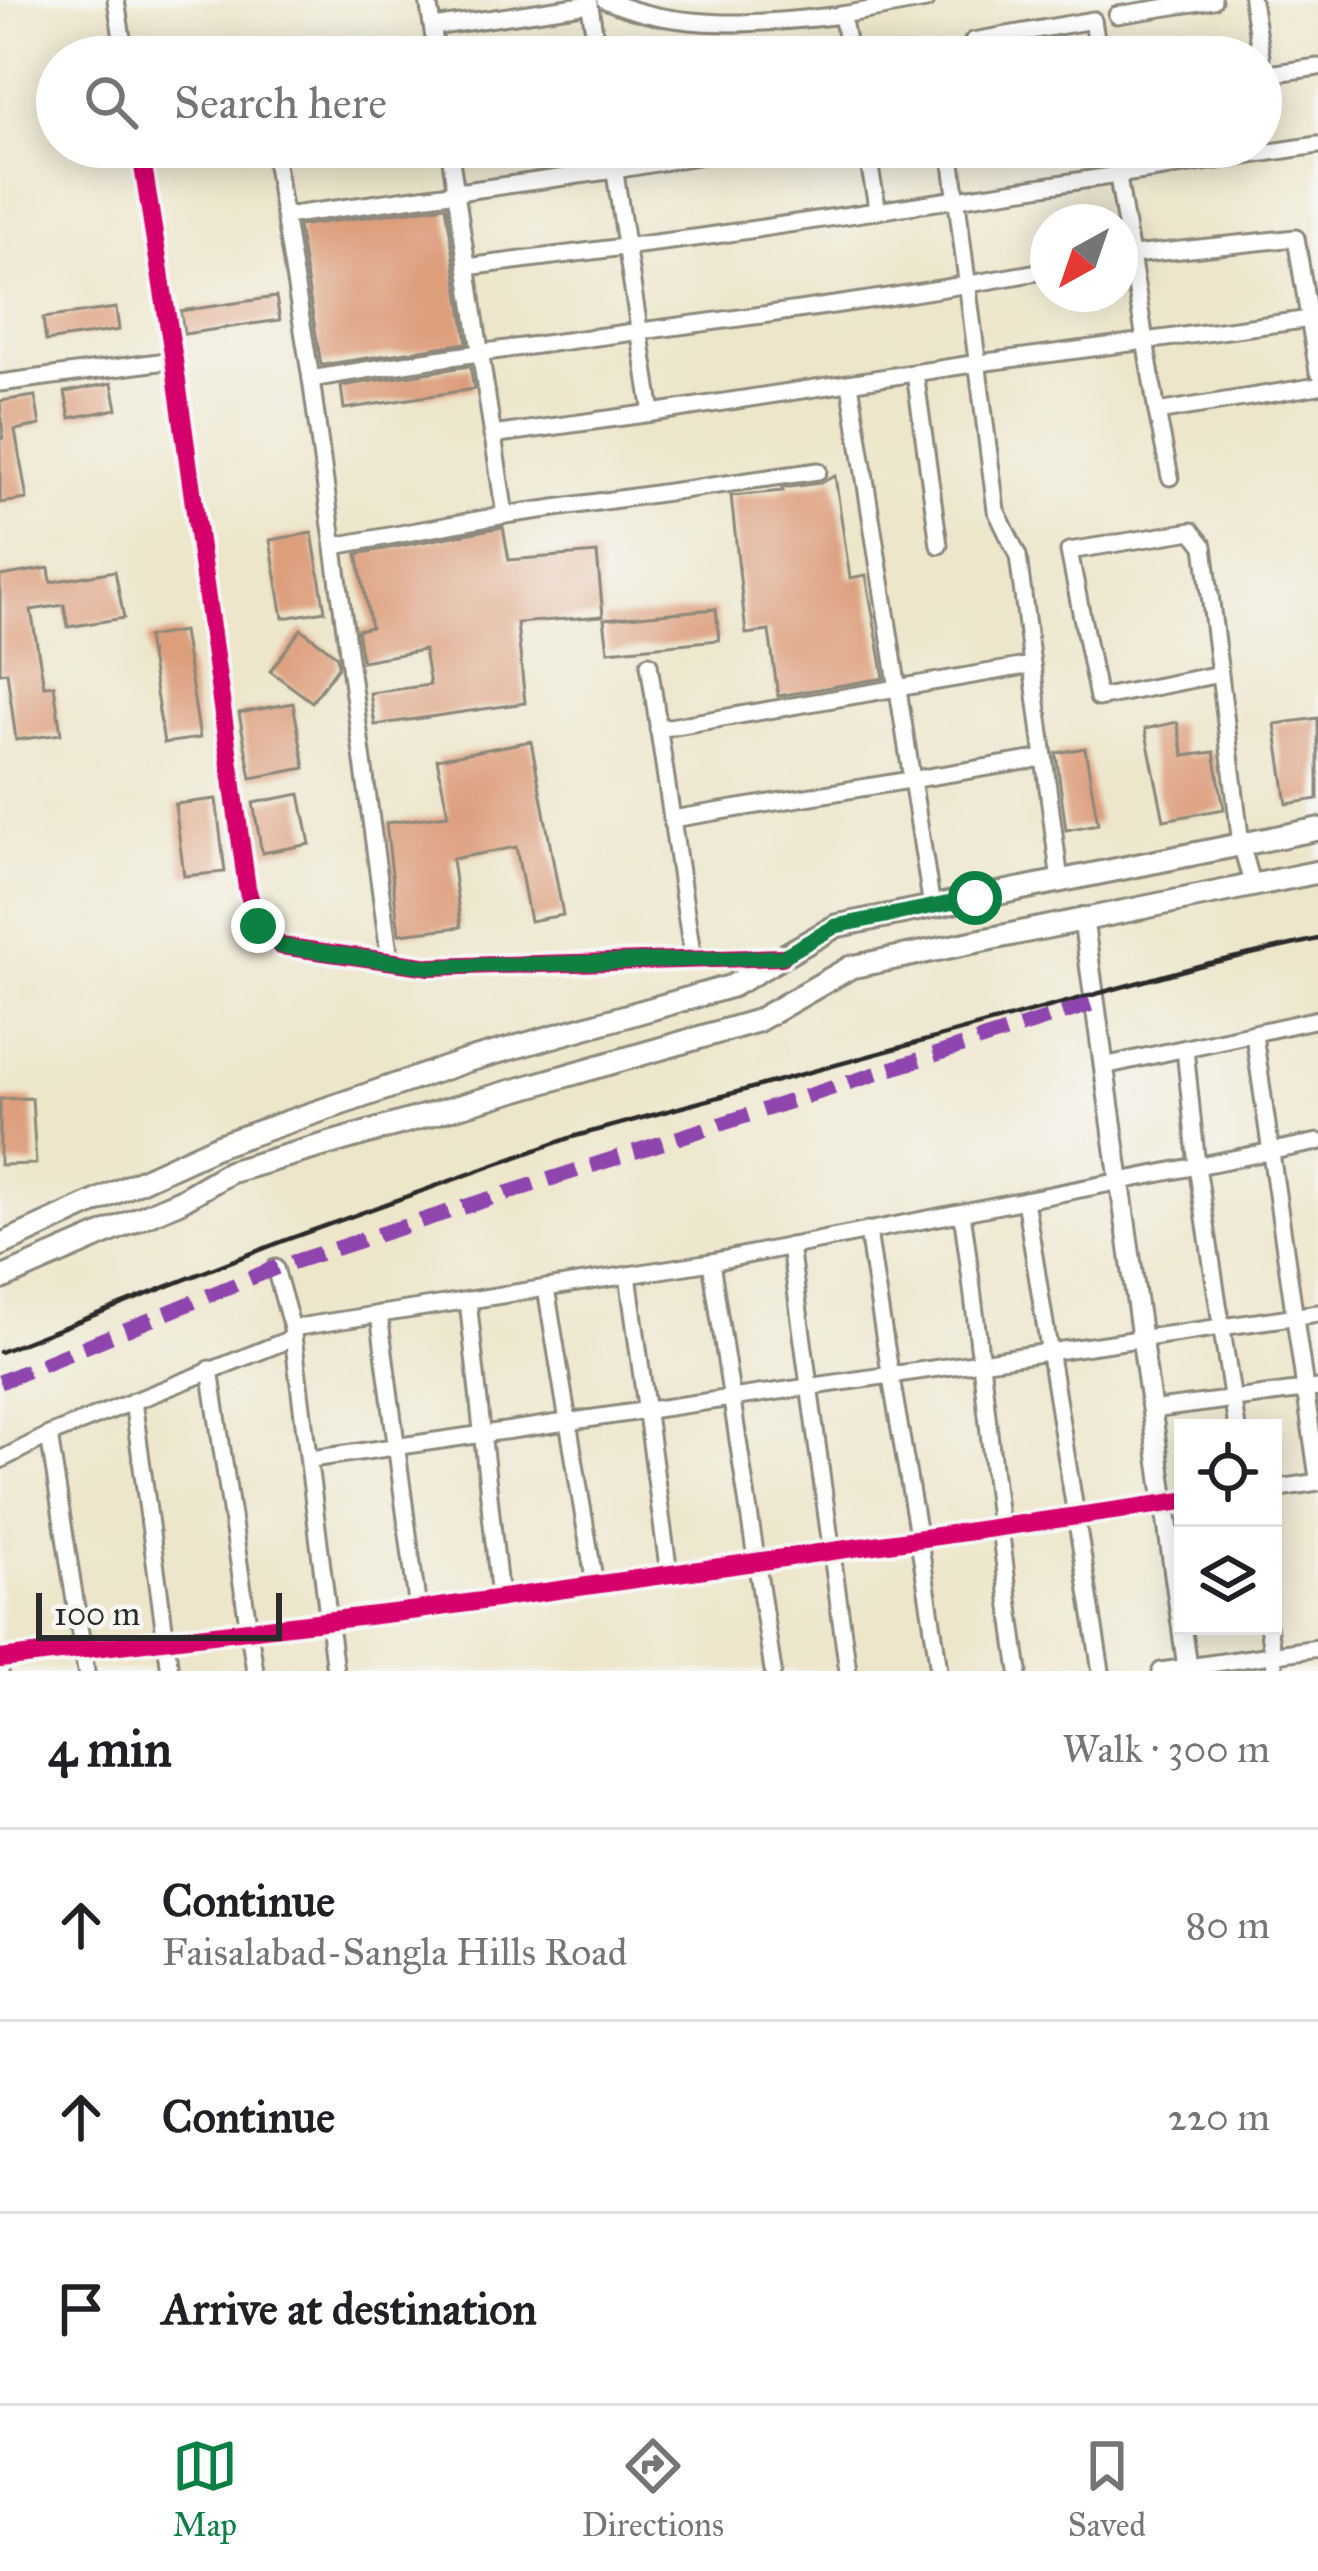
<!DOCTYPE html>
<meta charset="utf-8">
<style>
body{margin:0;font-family:"IM FELL Great Primer",serif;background:#f2f2f2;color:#202124}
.controls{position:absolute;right:36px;bottom:36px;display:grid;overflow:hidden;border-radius:0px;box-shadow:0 6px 30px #0003}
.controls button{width:108px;height:108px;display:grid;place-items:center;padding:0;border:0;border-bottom:3px solid #e0e0e0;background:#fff;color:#202124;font:60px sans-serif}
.compass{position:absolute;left:1030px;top:204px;width:108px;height:108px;border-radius:50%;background:#fff;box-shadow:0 6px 30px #0003;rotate:220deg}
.scale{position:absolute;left:36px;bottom:30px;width:246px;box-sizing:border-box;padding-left:12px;border:6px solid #2b2b2b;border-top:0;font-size:33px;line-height:42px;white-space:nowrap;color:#2b2b2b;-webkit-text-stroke:9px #f6f6f2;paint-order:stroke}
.stop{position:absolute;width:36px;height:36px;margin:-27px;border:9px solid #0b8043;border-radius:50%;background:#fff}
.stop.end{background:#0b8043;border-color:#fff;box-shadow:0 3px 12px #0008}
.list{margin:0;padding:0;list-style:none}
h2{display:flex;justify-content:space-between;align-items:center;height:156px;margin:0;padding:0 48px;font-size:51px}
h2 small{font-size:39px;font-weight:400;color:#757577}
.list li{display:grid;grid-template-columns:78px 1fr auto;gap:36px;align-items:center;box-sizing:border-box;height:192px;padding:0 48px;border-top:3px solid #e0e0e0}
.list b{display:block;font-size:45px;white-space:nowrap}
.list p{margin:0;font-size:39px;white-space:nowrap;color:#757577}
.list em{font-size:39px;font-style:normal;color:#757577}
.icon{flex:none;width:66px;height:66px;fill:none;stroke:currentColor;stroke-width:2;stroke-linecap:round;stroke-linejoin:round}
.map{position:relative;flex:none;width:1318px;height:1671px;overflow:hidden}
.search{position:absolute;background:#fff;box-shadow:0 6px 30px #0003;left:36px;right:36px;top:36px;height:132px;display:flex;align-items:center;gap:30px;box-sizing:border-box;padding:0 42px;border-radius:66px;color:#757577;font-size:45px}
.sheet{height:732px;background:#fff}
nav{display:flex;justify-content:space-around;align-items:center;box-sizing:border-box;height:168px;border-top:3px solid #e0e0e0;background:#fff;font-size:33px;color:#757577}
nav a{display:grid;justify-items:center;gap:6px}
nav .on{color:#0b8043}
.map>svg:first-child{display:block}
.building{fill:#dd9e7c}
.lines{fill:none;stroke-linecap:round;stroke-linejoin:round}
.minor-casing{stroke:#8c887b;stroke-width:21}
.tertiary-casing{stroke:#8c887b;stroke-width:24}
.secondary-casing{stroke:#8c887b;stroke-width:27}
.minor{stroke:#fff;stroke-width:15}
.tertiary{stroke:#fff;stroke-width:18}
.secondary{stroke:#fff;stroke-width:21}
.rail{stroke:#2b2b2b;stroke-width:4.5}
.quiet{stroke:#8e44ad;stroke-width:15;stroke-dasharray:30 15;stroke-linecap:butt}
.cycleway-casing{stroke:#f6f6f2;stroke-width:26}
.cycleway{stroke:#d6006c;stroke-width:18}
.route{stroke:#0b8043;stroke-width:15}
</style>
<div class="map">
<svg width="1318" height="1671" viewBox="0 0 1318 1671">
<rect width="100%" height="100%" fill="#f6f6f2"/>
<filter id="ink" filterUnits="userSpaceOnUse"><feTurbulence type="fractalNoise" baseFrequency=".00833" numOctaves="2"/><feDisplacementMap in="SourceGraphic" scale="24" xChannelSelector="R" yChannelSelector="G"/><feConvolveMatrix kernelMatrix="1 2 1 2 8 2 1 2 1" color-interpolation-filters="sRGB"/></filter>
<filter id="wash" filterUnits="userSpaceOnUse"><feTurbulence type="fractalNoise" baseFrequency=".004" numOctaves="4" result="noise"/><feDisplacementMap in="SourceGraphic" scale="48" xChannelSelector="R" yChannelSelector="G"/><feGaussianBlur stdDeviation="2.7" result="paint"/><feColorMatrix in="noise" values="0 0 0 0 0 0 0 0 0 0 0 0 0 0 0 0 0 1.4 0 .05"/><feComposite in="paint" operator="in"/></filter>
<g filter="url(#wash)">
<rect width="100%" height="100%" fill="#ede6cb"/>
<g id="blocks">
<g class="building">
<path d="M 446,206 L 467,343 L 321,365 L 298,226 Z"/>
<path d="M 276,297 L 280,320 L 184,334 L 180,311 Z"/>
<path d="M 116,308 L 119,330 L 46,341 L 43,318 Z"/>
<path d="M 470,366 L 474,389 L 344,409 L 341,386 Z"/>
<path d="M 112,383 L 117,409 L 70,418 L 65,392 Z"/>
<path d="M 35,396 L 40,425 L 15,430 L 27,499 L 0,503 L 0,439 L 3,438 L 0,401 Z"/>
<path d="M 835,476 L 850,578 L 866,575 L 884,678 L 778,696 L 769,631 L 746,634 L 731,496 L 783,491 L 782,488 L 820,483 Z"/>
<path d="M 503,527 L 509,560 L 597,553 L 603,616 L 517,623 L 525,703 L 375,725 L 370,693 L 430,685 L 424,650 L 362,661 L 357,630 L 371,627 L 357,554 Z"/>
<path d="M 312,533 L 325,611 L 283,618 L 270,540 Z"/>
<path d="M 49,568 L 51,582 L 115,571 L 124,618 L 68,627 L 64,605 L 31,610 L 44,686 L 54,685 L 61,734 L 16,740 L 7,672 L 0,673 L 0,576 Z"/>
<path d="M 716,609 L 719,640 L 608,651 L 604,619 Z"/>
<path d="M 301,629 L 337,656 L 338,667 L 312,702 L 270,671 Z"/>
<path d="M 183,631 L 200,738 L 164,743 L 147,637 Z"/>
<path d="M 293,703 L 305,768 L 251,778 L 239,713 Z"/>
<path d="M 1318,718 L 1318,799 L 1287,804 L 1275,724 Z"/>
<path d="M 1177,722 L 1184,756 L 1214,752 L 1224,809 L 1164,820 L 1145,729 Z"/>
<path d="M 531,741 L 563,915 L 530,921 L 516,847 L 452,859 L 461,927 L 399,934 L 386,823 L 448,815 L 437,759 Z"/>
<path d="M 1085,748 L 1098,824 L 1066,830 L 1056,753 Z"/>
<path d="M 300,794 L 310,844 L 262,853 L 253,803 Z"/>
<path d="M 216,799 L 225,872 L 184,876 L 175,804 Z"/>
<path d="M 32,1098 L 36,1164 L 0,1165 L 0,1099 Z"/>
</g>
</g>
</g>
<g filter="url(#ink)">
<use href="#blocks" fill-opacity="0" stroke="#8c887b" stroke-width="3"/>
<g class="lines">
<defs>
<g id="minor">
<path d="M 116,0 L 125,57"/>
<path d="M 428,0 L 437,57"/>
<path d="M 589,0 L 598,57"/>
<path d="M 605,0 C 679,32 764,24 842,15 L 850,57"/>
<path d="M 1252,0 L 1261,57"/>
<path d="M 842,15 L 926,0"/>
<path d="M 1117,15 L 1213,0"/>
<path d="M 433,27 L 590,4"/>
<path d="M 973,41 L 1093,20 L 1099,57"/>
<path d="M 1261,75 L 1318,67"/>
<path d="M 140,147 L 174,360 L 247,888 L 258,926 L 281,946 L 430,967 L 779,957"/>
<path d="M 273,147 L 311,379 L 390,960"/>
<path d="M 449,147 L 505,515 L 818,471"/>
<path d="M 611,147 L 652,413 L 979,363 L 1318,318"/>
<path d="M 866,147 L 878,211"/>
<path d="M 950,147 L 996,510 L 1018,556 L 1060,881"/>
<path d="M 1113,147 L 1157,412 L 1318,386"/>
<path d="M 285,216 L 615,170 L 751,147"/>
<path d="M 1123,256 L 1296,238 L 1318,372"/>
<path d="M 467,267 L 702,237 L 1318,145"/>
<path d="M 915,373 L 939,545"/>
<path d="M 311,379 C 556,337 804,316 1048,270"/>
<path d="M 0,383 L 174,360"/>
<path d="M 850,383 L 932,907"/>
<path d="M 1157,412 L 1170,477"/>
<path d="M 492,435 L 652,413"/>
<path d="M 334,546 L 505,515"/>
<path d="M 649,664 L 693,960"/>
<path d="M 1220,674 L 1098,698 L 1069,551 L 1192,531 L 1204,546 L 1241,844 L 1253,886"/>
<path d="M 658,729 L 1032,665"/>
<path d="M 672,819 L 1044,758"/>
<path d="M 1254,1035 L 1318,1478"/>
<path d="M 1185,1049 L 1197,1166 L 1237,1428"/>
<path d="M 1104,1066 L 1318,1019"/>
<path d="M 1025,1200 L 1101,1671"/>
<path d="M 962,1213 C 984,1366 996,1519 1019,1671"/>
<path d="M 868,1230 C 888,1378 919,1523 939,1671"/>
<path d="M 790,1246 L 848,1671"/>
<path d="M 711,1262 L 773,1671"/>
<path d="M 275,1268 L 292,1328 L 335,1671"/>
<path d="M 628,1275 L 669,1574"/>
<path d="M 546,1288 L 595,1585"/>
<path d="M 468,1300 L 500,1598"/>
<path d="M 379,1314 L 418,1610"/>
<path d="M 292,1328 L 711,1262 L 1318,1142"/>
<path d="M 210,1369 L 255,1671"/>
<path d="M 133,1401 L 170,1671"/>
<path d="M 1151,1410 L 1318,1388"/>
<path d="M 49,1435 L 86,1671"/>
<path d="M 311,1459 L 1318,1313"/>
<path d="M 0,1460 L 49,1435 L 293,1338"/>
<path d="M 1273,1489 L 1318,1482"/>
<path d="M 1268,1626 L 1275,1671"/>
<path d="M 0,1659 L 418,1610 L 1183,1501"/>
<path d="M 0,1670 L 0,1671"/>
<path d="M 1161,1671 L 1318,1648"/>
</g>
<path id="tertiary" d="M 1083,917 L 1188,1671"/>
<g id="secondary">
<path d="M 0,1245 L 220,1145 L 466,1061 L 732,986 L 836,926 L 1318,829"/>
<path d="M 0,1279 L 180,1201 L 230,1172 L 757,1021 L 851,967 L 1318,872"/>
</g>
</defs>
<use href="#minor" class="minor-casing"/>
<use href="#tertiary" class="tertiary-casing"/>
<use href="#secondary" class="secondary-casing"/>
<use href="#minor" class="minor"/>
<use href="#tertiary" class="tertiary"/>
<use href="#secondary" class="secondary"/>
<path class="rail" d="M 0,1352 L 283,1241 L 572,1137 L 1206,964 L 1318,939"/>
<path class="quiet" d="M 0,1382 L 275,1268 L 1095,1003"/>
<defs>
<g id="cycleway">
<path d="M 140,147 L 174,360 L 247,888 L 258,926 L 281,946 L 430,967 L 782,957"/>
<path d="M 0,1659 L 418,1610 L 1183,1501"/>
</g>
</defs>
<use href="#cycleway" class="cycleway-casing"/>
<use href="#cycleway" class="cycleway"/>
</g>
</g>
<g class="lines" filter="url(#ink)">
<path class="route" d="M 258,926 L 280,946 L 430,967 L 782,957 L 836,926 L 975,898"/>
</g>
</svg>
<div class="controls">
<button><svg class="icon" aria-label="locate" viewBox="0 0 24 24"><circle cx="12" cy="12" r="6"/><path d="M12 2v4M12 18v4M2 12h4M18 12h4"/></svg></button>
<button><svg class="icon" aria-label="layers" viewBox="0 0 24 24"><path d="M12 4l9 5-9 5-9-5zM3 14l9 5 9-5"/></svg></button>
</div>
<svg class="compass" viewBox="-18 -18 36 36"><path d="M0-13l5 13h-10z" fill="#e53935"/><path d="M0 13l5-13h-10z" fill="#757577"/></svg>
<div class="scale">100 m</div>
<div class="stop" style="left:975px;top:898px"></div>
<div class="stop end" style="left:258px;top:926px"></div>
<div class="search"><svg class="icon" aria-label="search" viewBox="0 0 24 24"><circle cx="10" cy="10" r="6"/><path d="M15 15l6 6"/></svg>Search here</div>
</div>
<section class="sheet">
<h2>4 min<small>Walk · 300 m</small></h2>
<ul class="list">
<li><svg class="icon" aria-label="ahead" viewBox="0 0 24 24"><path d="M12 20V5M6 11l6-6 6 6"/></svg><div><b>Continue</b><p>Faisalabad-Sangla Hills Road</p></div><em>80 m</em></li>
<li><svg class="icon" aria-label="ahead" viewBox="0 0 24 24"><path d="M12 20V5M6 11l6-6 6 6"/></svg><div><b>Continue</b></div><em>220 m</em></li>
<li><svg class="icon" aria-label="arrive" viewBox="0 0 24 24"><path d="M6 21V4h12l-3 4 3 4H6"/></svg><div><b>Arrive at destination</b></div></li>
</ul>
</section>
<nav>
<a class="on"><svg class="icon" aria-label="map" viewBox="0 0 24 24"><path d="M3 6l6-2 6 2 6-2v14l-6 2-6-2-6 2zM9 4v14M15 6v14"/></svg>Map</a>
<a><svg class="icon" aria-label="directions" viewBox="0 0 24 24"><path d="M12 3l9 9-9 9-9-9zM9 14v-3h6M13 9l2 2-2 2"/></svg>Directions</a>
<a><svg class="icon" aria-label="saved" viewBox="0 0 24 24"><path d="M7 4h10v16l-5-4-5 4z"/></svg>Saved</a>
</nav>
